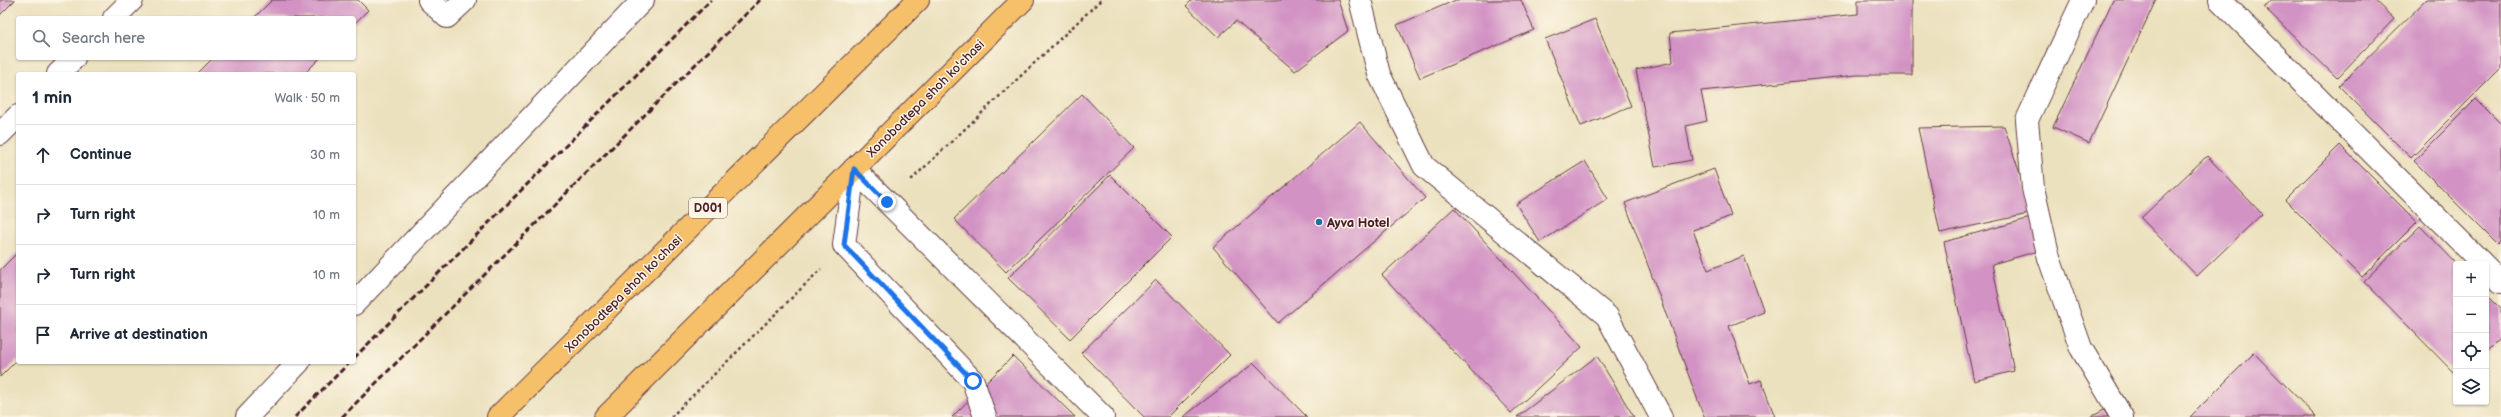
<!DOCTYPE html>
<meta charset="utf-8">
<style>
body{margin:0;font-family:"Balsamiq Sans",sans-serif;background:#f6f6f7;color:#1f2937}
.controls{position:absolute;right:12px;bottom:12px;display:grid;overflow:hidden;border-radius:4px;box-shadow:0 1px 3px #0004}
.controls button{width:36px;height:36px;display:grid;place-items:center;padding:0;border:0;border-bottom:1px solid #e0e1e3;background:#fff;color:#1f2937;font:20px sans-serif}
.stop{position:absolute;width:12px;height:12px;margin:-9px;border:3px solid #1a73e8;border-radius:50%;background:#fff}
.stop.end{background:#1a73e8;border-color:#fff;box-shadow:0 1px 4px #0008}
.list{margin:0;padding:0;list-style:none}
h2{display:flex;justify-content:space-between;align-items:center;height:52px;margin:0;padding:0 16px;font-size:17px}
h2 small{font-size:13px;font-weight:400;color:#747a83}
.list li{display:grid;grid-template-columns:26px 1fr auto;gap:12px;align-items:center;box-sizing:border-box;height:60px;padding:0 16px;border-top:1px solid #e0e1e3}
.list b{display:block;font-size:15px;white-space:nowrap}
.list em{font-size:13px;font-style:normal;color:#747a83}
.icon{flex:none;width:22px;height:22px;fill:none;stroke:currentColor;stroke-width:2;stroke-linecap:round;stroke-linejoin:round}
.map{position:relative;flex:none;width:2501px;height:417px;overflow:hidden}
.search{position:absolute;background:#fff;box-shadow:0 1px 3px #0004;left:16px;top:16px;width:340px;height:44px;display:flex;align-items:center;gap:10px;box-sizing:border-box;padding:0 14px;border-radius:4px;color:#747a83;font-size:15px}
.panel{position:absolute;background:#fff;box-shadow:0 1px 3px #0004;left:16px;top:72px;width:340px;height:292px;border-radius:4px}
.map>svg:first-child{display:block}
.building{fill:#d292c4}
.lines{fill:none;stroke-linecap:round;stroke-linejoin:round}
.minor-casing{stroke:#623c41;stroke-width:24}
.highway-casing{stroke:#623c41;stroke-width:24}
.path{stroke:#623c41;stroke-width:2.5;stroke-dasharray:3 3;stroke-linecap:butt}
.minor{stroke:#fff;stroke-width:22}
.highway{stroke:#f6c06b;stroke-width:22}
.rail{stroke:#4a1f2b;stroke-width:3;stroke-dasharray:6 3;stroke-linecap:butt}
.route{stroke:#1a73e8;stroke-width:5}
.poi-dot{fill:#1f6fb2;stroke:#fcf5e5;stroke-width:1.5}
.labels{text-anchor:middle;stroke-width:3;stroke-linejoin:round;paint-order:stroke}
.shield{fill:#fcf5e5;stroke:#7f5f63;stroke-width:1}
.shield-label{font-size:12px;font-weight:bold;fill:#4a1f2b}
.street-label{font-size:13px;fill:#4a1f2b;stroke:#fcf5e5}
.poi-label{font-size:13px;font-weight:bold;fill:#4a1f2b;stroke:#fcf5e5;text-anchor:start}
</style>
<div class="map">
<svg width="2501" height="417" viewBox="0 0 2501 417">
<rect width="100%" height="100%" fill="#fcf5e5"/>
<filter id="ink" filterUnits="userSpaceOnUse"><feTurbulence type="fractalNoise" baseFrequency=".025" numOctaves="2"/><feDisplacementMap in="SourceGraphic" scale="8" xChannelSelector="R" yChannelSelector="G"/><feConvolveMatrix kernelMatrix="1 2 1 2 8 2 1 2 1" color-interpolation-filters="sRGB"/></filter>
<filter id="wash" filterUnits="userSpaceOnUse"><feTurbulence type="fractalNoise" baseFrequency=".012" numOctaves="4" result="noise"/><feDisplacementMap in="SourceGraphic" scale="16" xChannelSelector="R" yChannelSelector="G"/><feGaussianBlur stdDeviation="0.9" result="paint"/><feColorMatrix in="noise" values="0 0 0 0 0 0 0 0 0 0 0 0 0 0 0 0 0 1.4 0 .05"/><feComposite in="paint" operator="in"/></filter>
<g filter="url(#wash)">
<rect width="100%" height="100%" fill="#ebe1be"/>
<g id="blocks">
<g class="building">
<path d="M 0,0 L 15,0 L 0,15 Z"/>
<path d="M 272,0 L 358,0 L 368,10 L 354,24 L 354,18 L 254,18 Z"/>
<path d="M 1192,0 L 1338,0 L 1348,31 L 1295,71 L 1236,21 L 1218,37 L 1186,6 Z"/>
<path d="M 1456,0 L 1521,0 L 1534,30 L 1420,78 L 1397,25 Z"/>
<path d="M 1858,0 L 1912,0 L 1912,75 L 1857,75 L 1701,91 L 1707,121 L 1686,126 L 1692,160 L 1655,167 L 1636,70 L 1673,62 L 1670,33 L 1858,14 Z"/>
<path d="M 2113,0 L 2156,0 L 2089,143 L 2053,127 Z"/>
<path d="M 2270,0 L 2374,0 L 2394,19 L 2337,78 L 2264,7 Z"/>
<path d="M 2426,0 L 2501,0 L 2501,68 L 2411,158 L 2339,86 Z"/>
<path d="M 1595,19 L 1631,106 L 1581,126 L 1545,39 Z"/>
<path d="M 213,58 L 320,58 L 304,74 L 197,74 Z"/>
<path d="M 1082,94 L 1134,148 L 1006,272 L 954,219 Z"/>
<path d="M 2476,99 L 2501,124 L 2501,242 L 2498,245 L 2414,161 Z"/>
<path d="M 1360,122 L 1425,198 L 1278,323 L 1213,247 Z"/>
<path d="M 2004,126 L 2033,213 L 1940,233 L 1918,128 Z"/>
<path d="M 2340,145 L 2417,222 L 2362,277 L 2285,200 Z"/>
<path d="M 2207,156 L 2262,214 L 2197,276 L 2141,218 Z"/>
<path d="M 1585,161 L 1608,199 L 1540,242 L 1516,204 Z"/>
<path d="M 1714,169 L 1731,216 L 1693,230 L 1708,270 L 1744,256 L 1764,312 L 1729,326 L 1750,384 L 1761,380 L 1775,417 L 1704,417 L 1625,203 Z"/>
<path d="M 1110,175 L 1172,237 L 1070,339 L 1008,278 Z"/>
<path d="M 1454,208 L 1582,347 L 1511,413 L 1382,275 Z"/>
<path d="M 2034,217 L 2042,250 L 1992,264 L 2014,371 L 1974,381 L 1944,242 Z"/>
<path d="M 2420,226 L 2457,264 L 2456,375 L 2364,281 Z"/>
<path d="M 18,252 L 18,359 L 0,377 L 0,270 Z"/>
<path d="M 1156,280 L 1230,355 L 1168,417 L 1144,417 L 1081,353 Z"/>
<path d="M 2486,294 L 2501,309 L 2501,338 L 2486,353 Z"/>
<path d="M 2254,353 L 2316,417 L 2190,417 Z"/>
<path d="M 1013,356 L 1075,417 L 952,417 Z"/>
<path d="M 1597,356 L 1634,417 L 1517,417 Z"/>
<path d="M 1254,363 L 1307,417 L 1183,417 Z"/>
<path d="M 2104,410 L 2108,417 L 2091,417 Z"/>
</g>
</g>
</g>
<g filter="url(#ink)">
<use href="#blocks" fill-opacity="0" stroke="#623c41" stroke-width="1"/>
<g class="lines">
<defs>
<g id="minor">
<path d="M 429,0 L 447,17 L 465,0"/>
<path d="M 1360,0 L 1379,74 L 1424,166 L 1607,316 L 1661,417"/>
<path d="M 2083,0 L 2027,120 L 2033,188 L 2049,258 L 2081,348 L 2122,417"/>
<path d="M 2220,0 L 2483,264"/>
<path d="M 114,18 L 132,0"/>
<path d="M 58,74 L 74,58"/>
<path d="M 0,134 L 18,116"/>
<path d="M 854,169 L 1103,417"/>
<path d="M 854,169 L 844,245 L 973,381 L 985,417"/>
<path d="M 2486,267 L 2501,282"/>
<path d="M 354,304 L 643,0"/>
<path d="M 247,417 L 299,362"/>
</g>
<g id="highway">
<path d="M 498,417 L 918,0"/>
<path d="M 606,417 L 1023,0"/>
</g>
</defs>
<use href="#minor" class="minor-casing"/>
<use href="#highway" class="highway-casing"/>
<g class="path">
<path d="M 911,180 L 1101,0"/>
<path d="M 671,417 L 821,269"/>
</g>
<use href="#minor" class="minor"/>
<use href="#highway" class="highway"/>
<g class="rail">
<path d="M 354,358 L 711,0"/>
<path d="M 295,417 L 350,362"/>
<path d="M 342,417 L 760,0"/>
</g>
</g>
</g>
<g class="lines" filter="url(#ink)">
<path class="route" d="M 887,202 L 854,169 L 844,245 L 973,381"/>
</g>
<circle class="poi-dot" cx="1319" cy="222" r="4"/>
<g class="labels">
<rect class="shield" x="689" y="198" width="38" height="20" rx="3"/>
<g class="shield-label">
<text x="708" y="212">D001</text>
</g>
<g class="street-label">
<text transform="translate(925 98) rotate(-45)" y="5">Xonobodtepa shoh ko'chasi</text>
<text transform="translate(623 293) rotate(-45)" y="5">Xonobodtepa shoh ko'chasi</text>
</g>
<g class="poi-label">
<text x="1327" y="227">Ayva Hotel</text>
</g>
</g>
</svg>
<div class="controls">
<button>+</button>
<button>−</button>
<button><svg class="icon" aria-label="locate" viewBox="0 0 24 24"><circle cx="12" cy="12" r="6"/><path d="M12 2v4M12 18v4M2 12h4M18 12h4"/></svg></button>
<button><svg class="icon" aria-label="layers" viewBox="0 0 24 24"><path d="M12 4l9 5-9 5-9-5zM3 14l9 5 9-5"/></svg></button>
</div>
<div class="stop" style="left:973px;top:381px"></div>
<div class="stop end" style="left:887px;top:202px"></div>
<div class="search"><svg class="icon" aria-label="search" viewBox="0 0 24 24"><circle cx="10" cy="10" r="6"/><path d="M15 15l6 6"/></svg>Search here</div>
<section class="panel">
<h2>1 min<small>Walk · 50 m</small></h2>
<ul class="list">
<li><svg class="icon" aria-label="ahead" viewBox="0 0 24 24"><path d="M12 20V5M6 11l6-6 6 6"/></svg><div><b>Continue</b></div><em>30 m</em></li>
<li><svg class="icon" aria-label="right" viewBox="0 0 24 24"><path d="M7 20v-9h11M14 6l5 5-5 5"/></svg><div><b>Turn right</b></div><em>10 m</em></li>
<li><svg class="icon" aria-label="right" viewBox="0 0 24 24"><path d="M7 20v-9h11M14 6l5 5-5 5"/></svg><div><b>Turn right</b></div><em>10 m</em></li>
<li><svg class="icon" aria-label="arrive" viewBox="0 0 24 24"><path d="M6 21V4h12l-3 4 3 4H6"/></svg><div><b>Arrive at destination</b></div></li>
</ul>
</section>
</div>
